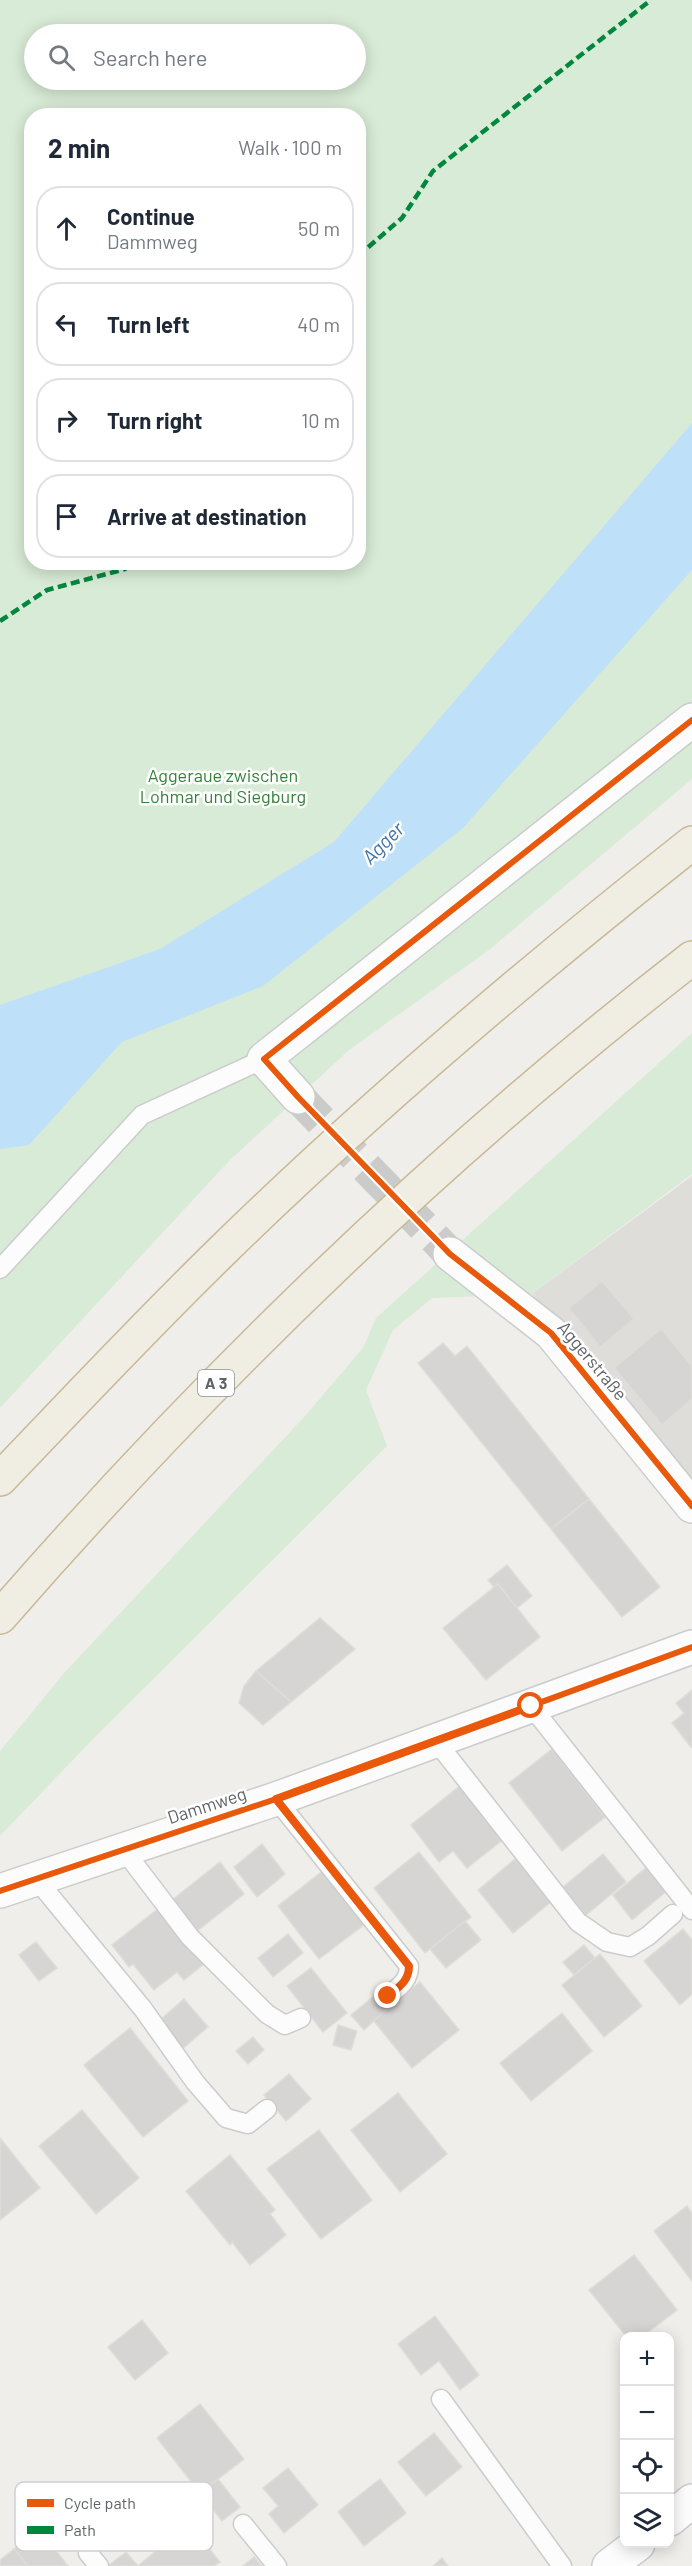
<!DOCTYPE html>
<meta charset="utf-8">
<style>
body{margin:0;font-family:Barlow,sans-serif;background:#f2f2f3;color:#1f2937}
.controls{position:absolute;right:18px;bottom:18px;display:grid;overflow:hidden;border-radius:12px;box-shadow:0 3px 15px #0003}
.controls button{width:54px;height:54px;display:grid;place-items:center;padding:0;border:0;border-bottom:2px solid #e0e1e3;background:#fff;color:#1f2937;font:30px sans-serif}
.stop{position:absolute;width:18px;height:18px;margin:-14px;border:4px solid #ea580c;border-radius:50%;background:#fff}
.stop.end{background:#ea580c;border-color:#fff;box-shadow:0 2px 6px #0008}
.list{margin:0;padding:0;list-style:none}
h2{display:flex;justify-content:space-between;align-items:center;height:78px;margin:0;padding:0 24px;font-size:26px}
h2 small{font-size:20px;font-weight:400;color:#747a83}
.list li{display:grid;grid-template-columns:39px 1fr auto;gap:18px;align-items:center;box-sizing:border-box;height:84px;margin:0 12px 12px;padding:0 12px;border:2px solid #e0e1e3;border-radius:24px}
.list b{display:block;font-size:22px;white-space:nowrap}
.list p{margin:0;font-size:20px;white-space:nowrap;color:#747a83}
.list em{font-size:20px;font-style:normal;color:#747a83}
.icon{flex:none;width:33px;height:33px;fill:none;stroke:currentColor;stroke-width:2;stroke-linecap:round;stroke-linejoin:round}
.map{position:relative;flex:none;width:692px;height:2566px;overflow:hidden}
.search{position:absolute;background:#fff;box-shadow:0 3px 15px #0003;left:24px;top:24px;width:342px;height:66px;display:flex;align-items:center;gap:15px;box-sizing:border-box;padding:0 21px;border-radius:33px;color:#747a83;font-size:22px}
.panel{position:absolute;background:#fff;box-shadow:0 3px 15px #0003;left:24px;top:108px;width:342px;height:462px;border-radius:24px}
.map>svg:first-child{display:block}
.industrial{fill:#dfddda}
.green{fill:#d8ebd6;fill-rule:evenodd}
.water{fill:#bfe0f9}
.building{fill:#d6d5d3;stroke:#deddd9;stroke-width:1.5}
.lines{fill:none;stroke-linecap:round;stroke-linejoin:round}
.street-tunnel{stroke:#cbcbca;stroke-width:33;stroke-dasharray:33 16;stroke-linecap:butt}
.lane-casing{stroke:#cbcccc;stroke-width:21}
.street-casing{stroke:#cbcccc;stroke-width:36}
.highway-casing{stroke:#c8b996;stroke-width:36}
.lane{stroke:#fdfcfc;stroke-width:18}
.street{stroke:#fdfcfc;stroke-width:33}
.highway{stroke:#f0ede3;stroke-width:33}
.quiet{stroke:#00873e;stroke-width:4.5;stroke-dasharray:9 4.5;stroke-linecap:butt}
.cycleway-casing{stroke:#fff;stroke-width:10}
.cycleway{stroke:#e8590c;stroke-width:6}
.route{stroke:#ea580c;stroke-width:8}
.labels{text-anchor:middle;stroke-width:5;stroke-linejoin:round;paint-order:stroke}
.shield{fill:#fff;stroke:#8f9295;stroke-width:1.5}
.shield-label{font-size:16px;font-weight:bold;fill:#5f6368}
.park-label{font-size:18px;fill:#348238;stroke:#fff}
.street-label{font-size:18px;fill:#5f6368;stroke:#fff}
.water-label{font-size:20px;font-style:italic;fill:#4174aa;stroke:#fff}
.key{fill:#fff;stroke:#cfd0d2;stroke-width:1.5}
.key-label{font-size:16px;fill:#5f6368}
</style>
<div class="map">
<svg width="692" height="2566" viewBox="0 0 692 2566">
<rect width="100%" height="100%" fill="#efeeea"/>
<path class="industrial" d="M 692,1176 L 692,1493 L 532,1294 Z"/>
<g class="green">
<path d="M 0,0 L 692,0 L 692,779 L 489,950 L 349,1050 L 229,1161 L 0,1408 ZM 34,34 L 356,34 L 356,80 L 34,80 ZM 32,116 L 358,116 L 358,562 L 32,562 Z"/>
<path d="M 692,1033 L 692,1174 L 532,1294 L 432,1298 L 393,1330 L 366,1390 L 387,1446 L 91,1741 L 0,1836 L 0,1751 L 65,1672 L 305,1416 L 363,1348 L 376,1318 Z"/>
</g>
<path class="water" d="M 692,423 L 692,570 L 463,828 L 263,986 L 122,1042 L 29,1145 L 0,1149 L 0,1005 L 160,949 L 334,842 Z"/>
<g class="building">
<path d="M 602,1281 L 634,1319 L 600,1347 L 569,1308 Z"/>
<path d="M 661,1329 L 692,1366 L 692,1399 L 662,1425 L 614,1368 Z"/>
<path d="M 443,1343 L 455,1356 L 467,1346 L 589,1499 L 551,1529 L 418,1363 Z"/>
<path d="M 589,1499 L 660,1587 L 622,1617 L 551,1529 Z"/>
<path d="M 507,1565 L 532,1596 L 517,1608 L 498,1584 L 494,1587 L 488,1580 Z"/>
<path d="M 498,1584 L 540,1637 L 486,1680 L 443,1628 Z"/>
<path d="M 320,1618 L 355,1649 L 291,1702 L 256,1671 Z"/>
<path d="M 256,1671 L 291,1702 L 263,1725 L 239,1703 L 244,1686 Z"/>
<path d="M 692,1690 L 692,1746 L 691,1747 L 672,1723 L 684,1713 L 676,1703 Z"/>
<path d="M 552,1749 L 605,1817 L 562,1851 L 509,1783 Z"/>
<path d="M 461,1785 L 504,1839 L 467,1868 L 453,1851 L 439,1862 L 411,1825 Z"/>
<path d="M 262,1844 L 285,1874 L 257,1897 L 234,1867 Z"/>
<path d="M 419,1852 L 471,1917 L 425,1953 L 374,1888 Z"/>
<path d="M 603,1854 L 626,1882 L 586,1915 L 563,1887 Z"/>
<path d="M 515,1859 L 551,1902 L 513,1933 L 478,1890 Z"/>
<path d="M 220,1862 L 244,1894 L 197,1931 L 172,1900 Z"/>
<path d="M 647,1867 L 667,1891 L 632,1920 L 613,1895 Z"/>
<path d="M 324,1870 L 365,1924 L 319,1959 L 278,1906 Z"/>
<path d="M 159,1908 L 204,1964 L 184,1980 L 177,1972 L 154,1990 L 133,1964 L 129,1967 L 112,1945 Z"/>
<path d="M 465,1921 L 481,1940 L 446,1968 L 430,1949 Z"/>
<path d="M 683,1929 L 692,1940 L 692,1994 L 680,2005 L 644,1961 Z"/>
<path d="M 288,1934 L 303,1953 L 273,1977 L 258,1958 Z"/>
<path d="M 36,1942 L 57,1968 L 39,1981 L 19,1955 Z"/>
<path d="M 584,1945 L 595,1958 L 574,1975 L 563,1962 Z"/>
<path d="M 600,1954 L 642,2006 L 604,2037 L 562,1985 Z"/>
<path d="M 311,1968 L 347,2013 L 323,2032 L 287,1986 Z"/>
<path d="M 420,1982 L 459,2030 L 412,2068 L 373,2020 Z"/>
<path d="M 379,1992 L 390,2006 L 364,2030 L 351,2015 Z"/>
<path d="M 184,1999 L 208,2027 L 182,2049 L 159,2021 Z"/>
<path d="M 562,2013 L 592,2051 L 531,2101 L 500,2063 Z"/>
<path d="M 338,2025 L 357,2031 L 351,2050 L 333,2045 Z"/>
<path d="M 130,2028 L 188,2101 L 143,2137 L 84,2065 Z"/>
<path d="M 253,2037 L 264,2050 L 248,2064 L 236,2051 Z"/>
<path d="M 289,2074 L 311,2099 L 286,2121 L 264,2095 Z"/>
<path d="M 398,2093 L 447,2154 L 400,2192 L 351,2130 Z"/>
<path d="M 82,2110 L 139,2178 L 96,2214 L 39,2146 Z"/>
<path d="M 319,2130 L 372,2200 L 321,2239 L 267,2169 Z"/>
<path d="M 0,2138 L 40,2188 L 0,2220 Z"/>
<path d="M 230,2155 L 275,2210 L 270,2214 L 286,2235 L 250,2265 L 232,2242 L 230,2245 L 186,2191 Z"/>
<path d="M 687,2206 L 692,2213 L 692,2281 L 654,2231 Z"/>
<path d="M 634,2255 L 677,2310 L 643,2336 L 626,2336 L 589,2290 Z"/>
<path d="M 435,2316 L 479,2375 L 460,2390 L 439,2361 L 421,2375 L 398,2344 Z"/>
<path d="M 142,2320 L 168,2353 L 135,2380 L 108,2347 Z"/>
<path d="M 200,2404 L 244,2459 L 200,2493 L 157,2438 Z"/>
<path d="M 434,2433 L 462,2467 L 426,2496 L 398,2462 Z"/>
<path d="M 288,2468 L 318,2505 L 284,2533 L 269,2514 L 278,2506 L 263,2488 Z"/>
<path d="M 218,2479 L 240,2507 L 222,2521 L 200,2493 Z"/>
<path d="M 380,2479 L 406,2513 L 364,2546 L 338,2512 Z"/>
<path d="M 172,2524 L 179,2532 L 190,2524 L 220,2562 L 214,2566 L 138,2566 L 169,2540 L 162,2532 Z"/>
<path d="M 39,2529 L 68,2566 L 28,2566 L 14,2549 Z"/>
<path d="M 14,2549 L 28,2566 L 0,2566 L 0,2560 Z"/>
<path d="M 126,2552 L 138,2566 L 110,2566 L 109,2565 Z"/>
<path d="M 254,2557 L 262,2566 L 243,2566 Z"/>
<path d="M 442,2558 L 448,2566 L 433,2566 Z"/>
</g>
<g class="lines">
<path class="street-tunnel" d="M 298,1097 L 450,1254"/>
<defs>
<g id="lane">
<path d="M 0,1269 L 142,1115 L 264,1059"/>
<path d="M 531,1706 L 692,1910"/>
<path d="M 435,1740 L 578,1922 L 607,1942 L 630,1947 L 648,1936 L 673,1914"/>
<path d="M 276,1799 L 409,1966 C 409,1981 399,1987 388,1996"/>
<path d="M 123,1849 L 190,1937 L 267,2014 L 285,2025 L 301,2018"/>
<path d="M 37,1880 L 143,2009 L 195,2082 L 226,2118 L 248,2124 L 267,2109"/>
<path d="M 441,2399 L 562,2566"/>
<path d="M 243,2524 L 277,2566"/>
<path d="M 88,2553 L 99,2566"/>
</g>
<g id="street">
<path d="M 298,1097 L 264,1059 L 692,720"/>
<path d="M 450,1254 L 551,1333 L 692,1506"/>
<path d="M 0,1891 L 276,1799 L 692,1647"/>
<path d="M 670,2519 L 692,2501"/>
<path d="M 609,2566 L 638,2544"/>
</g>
<g id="highway">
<path d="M 0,1479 C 73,1403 145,1326 221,1252 C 369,1107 529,972 692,843"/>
<path d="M 0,1617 C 210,1376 440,1154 692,958"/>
</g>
</defs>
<use href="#lane" class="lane-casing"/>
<use href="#street" class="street-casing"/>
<use href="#highway" class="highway-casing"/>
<use href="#lane" class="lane"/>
<use href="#street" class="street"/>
<use href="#highway" class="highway"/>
<g class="quiet">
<path d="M 358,256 L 402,218 L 433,171 L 651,0"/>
<path d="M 0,621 L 47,590 L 125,569 L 134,562"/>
</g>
<defs>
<g id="cycleway">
<path d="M 692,720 L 264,1059 L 298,1097 L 450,1254 L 551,1333 L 692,1506"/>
<path d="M 0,1891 L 276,1799 L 692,1647"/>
</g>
</defs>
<use href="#cycleway" class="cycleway-casing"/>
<use href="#cycleway" class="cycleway"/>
</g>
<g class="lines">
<path class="route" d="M 388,1996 C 399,1987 409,1981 409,1966 L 276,1799 L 531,1706"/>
</g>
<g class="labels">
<rect class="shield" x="198" y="1370" width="36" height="26" rx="4.5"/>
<g class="shield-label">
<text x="216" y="1389">A 3</text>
</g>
<g class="park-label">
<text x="223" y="782">Aggeraue zwischen<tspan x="223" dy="21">Lohmar und Siegburg</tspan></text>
</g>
<g class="street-label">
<text transform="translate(592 1361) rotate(50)" y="6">Aggerstraße</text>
<text transform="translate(207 1806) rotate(-18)" y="6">Dammweg</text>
</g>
<g class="water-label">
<text transform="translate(383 843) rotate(-45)" y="7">Agger</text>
</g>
</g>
<rect x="15" y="2482" width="198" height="69" rx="9" class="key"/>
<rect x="27" y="2499" width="27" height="8" fill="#e8590c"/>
<rect x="27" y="2526" width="27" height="8" fill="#00873e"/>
<g class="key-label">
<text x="64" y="2509">Cycle path</text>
<text x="64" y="2536">Path</text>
</g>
</svg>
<div class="controls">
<button>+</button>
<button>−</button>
<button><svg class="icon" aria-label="locate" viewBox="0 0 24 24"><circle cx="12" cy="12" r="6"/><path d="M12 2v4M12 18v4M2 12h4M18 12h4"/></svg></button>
<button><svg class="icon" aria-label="layers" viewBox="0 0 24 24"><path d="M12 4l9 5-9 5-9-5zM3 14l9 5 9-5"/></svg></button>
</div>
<div class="stop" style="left:531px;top:1706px"></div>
<div class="stop end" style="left:388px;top:1996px"></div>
<div class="search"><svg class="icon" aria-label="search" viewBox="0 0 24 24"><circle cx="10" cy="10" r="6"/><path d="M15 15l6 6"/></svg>Search here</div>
<section class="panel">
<h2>2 min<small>Walk · 100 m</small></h2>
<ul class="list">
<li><svg class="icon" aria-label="ahead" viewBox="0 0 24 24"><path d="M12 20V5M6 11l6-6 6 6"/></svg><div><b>Continue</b><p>Dammweg</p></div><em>50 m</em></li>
<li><svg class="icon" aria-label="left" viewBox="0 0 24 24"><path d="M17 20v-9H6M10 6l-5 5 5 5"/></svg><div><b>Turn left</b></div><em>40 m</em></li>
<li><svg class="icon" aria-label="right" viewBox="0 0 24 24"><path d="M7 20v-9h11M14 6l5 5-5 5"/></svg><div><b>Turn right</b></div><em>10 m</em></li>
<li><svg class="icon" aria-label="arrive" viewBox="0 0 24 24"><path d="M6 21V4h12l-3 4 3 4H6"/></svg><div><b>Arrive at destination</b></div></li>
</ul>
</section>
</div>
